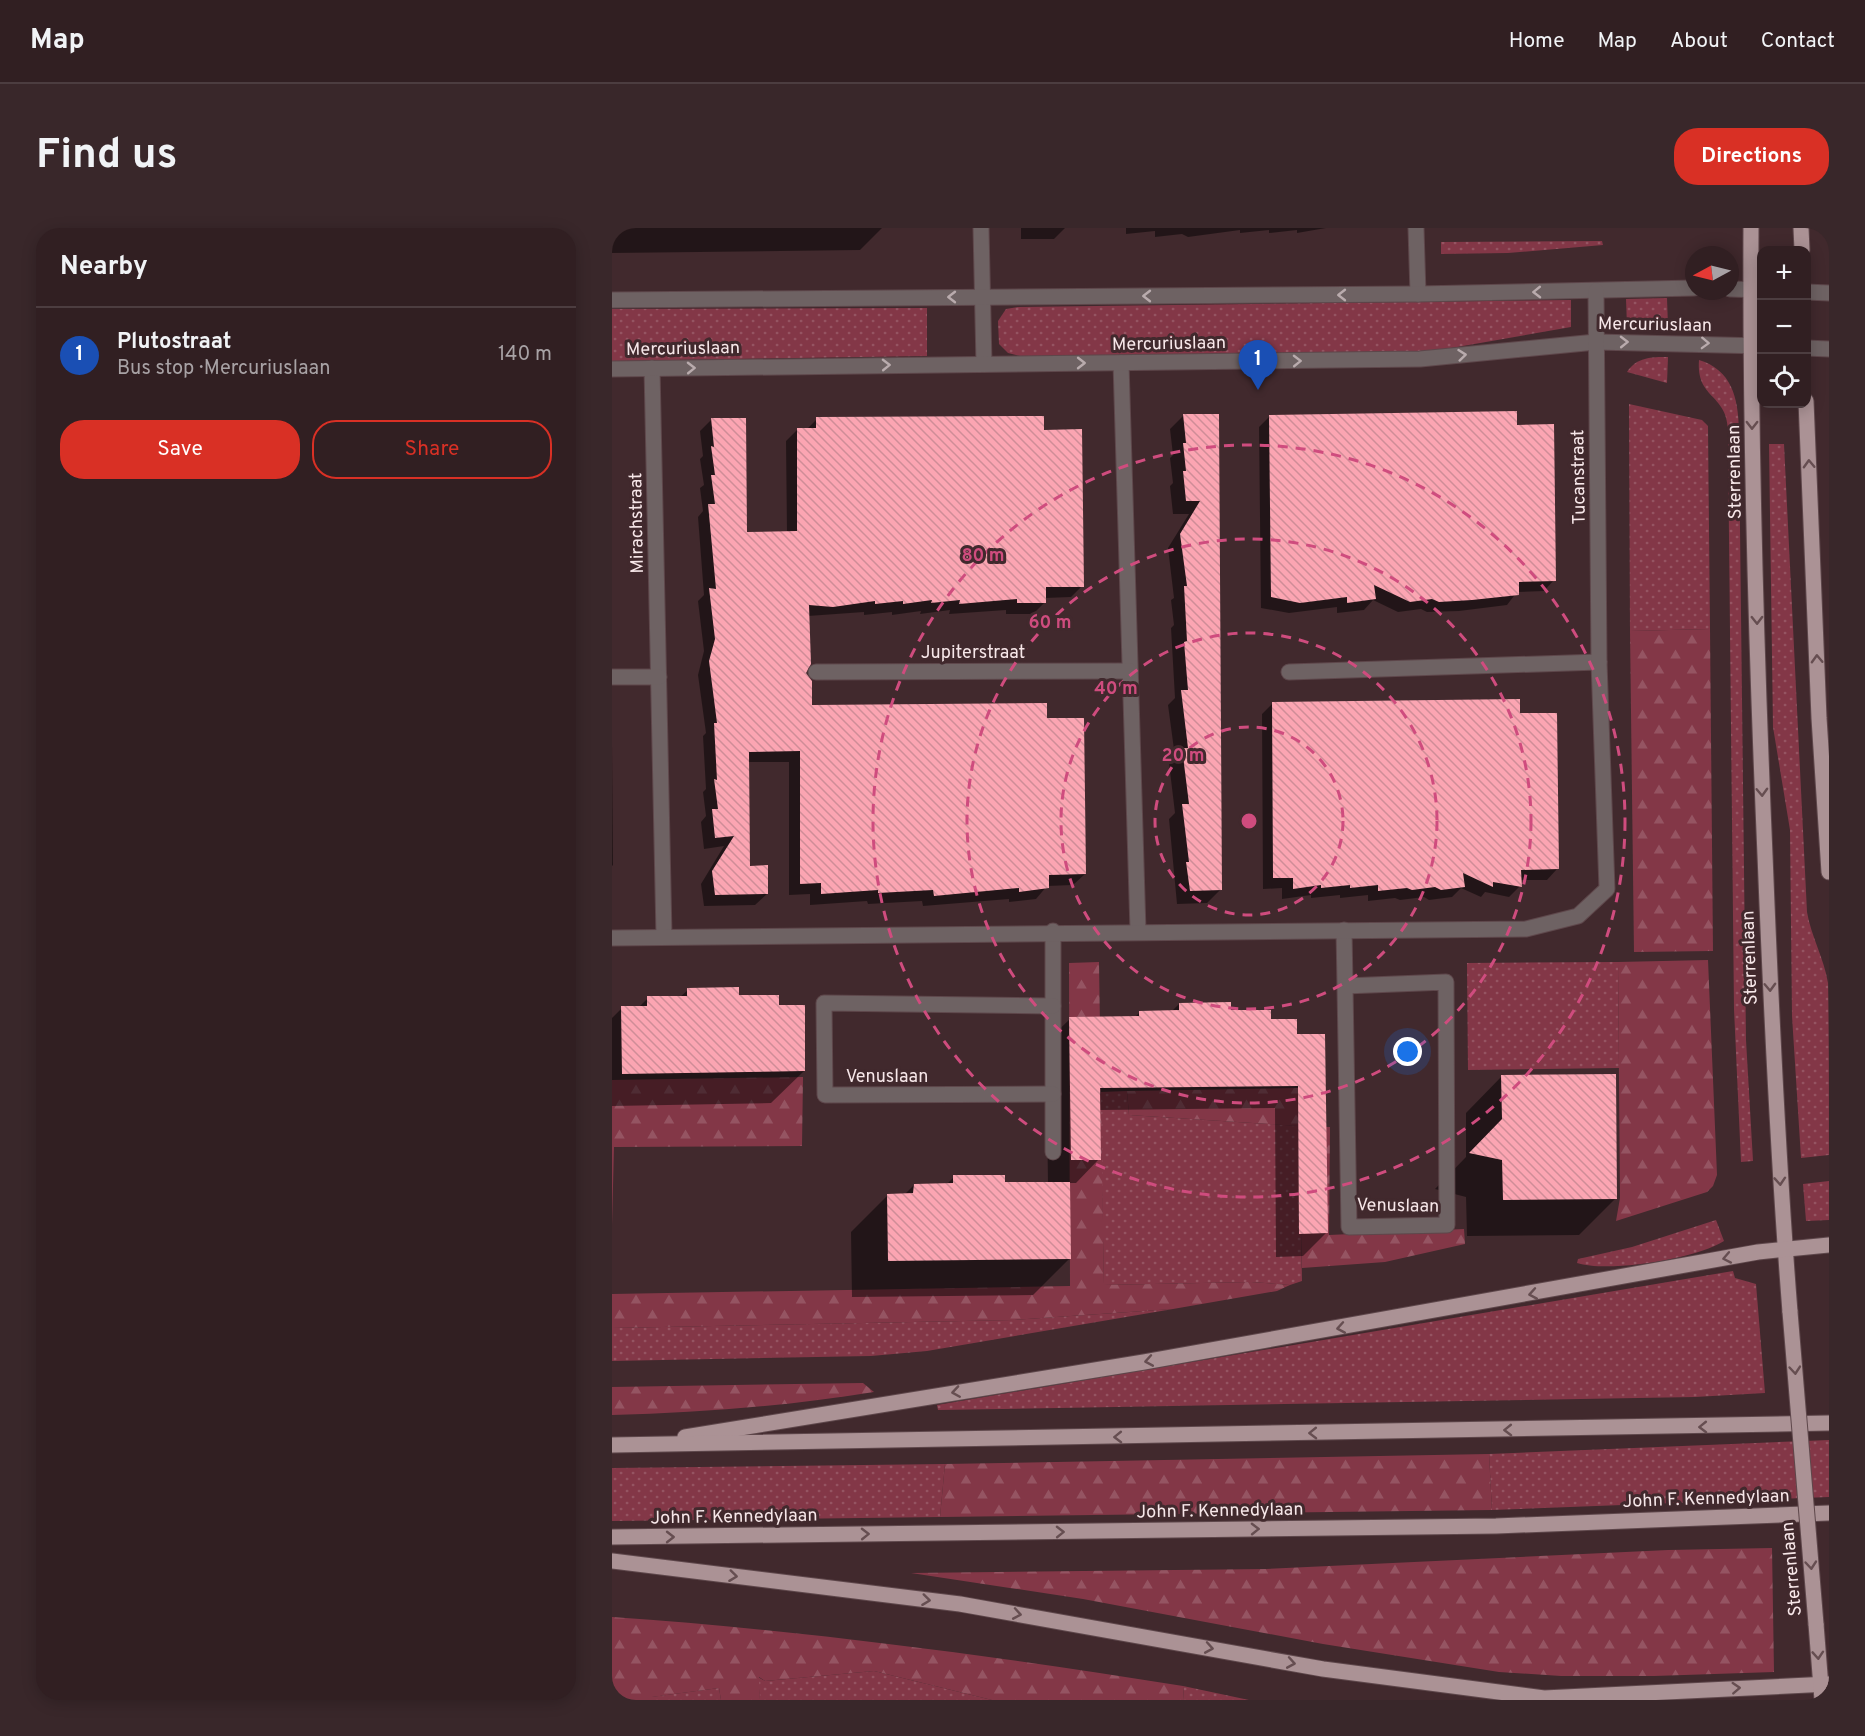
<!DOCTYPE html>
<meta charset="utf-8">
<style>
body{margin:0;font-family:Overpass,sans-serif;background:#39272a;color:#f1f3f6}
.controls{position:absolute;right:18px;top:18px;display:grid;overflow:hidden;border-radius:12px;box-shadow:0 3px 15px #0003}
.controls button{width:54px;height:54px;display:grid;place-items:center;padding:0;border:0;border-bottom:2px solid #4c3d40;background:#311f22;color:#f1f3f6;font:30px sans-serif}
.compass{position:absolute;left:1073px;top:18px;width:54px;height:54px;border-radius:50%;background:#311f22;box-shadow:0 3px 15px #0003;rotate:263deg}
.you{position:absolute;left:796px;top:824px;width:21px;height:21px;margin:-15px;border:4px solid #fff;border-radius:50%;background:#1a73e8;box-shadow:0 0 0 9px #1a73e833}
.badge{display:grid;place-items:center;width:39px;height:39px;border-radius:50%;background:#d93025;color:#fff;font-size:20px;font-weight:700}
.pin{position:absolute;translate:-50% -50px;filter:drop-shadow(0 2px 3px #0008)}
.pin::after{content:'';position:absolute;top:32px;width:21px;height:18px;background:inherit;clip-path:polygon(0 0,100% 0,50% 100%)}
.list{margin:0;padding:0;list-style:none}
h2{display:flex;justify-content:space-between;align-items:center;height:78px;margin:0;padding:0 24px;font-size:26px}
h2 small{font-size:20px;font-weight:400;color:#a8a2a5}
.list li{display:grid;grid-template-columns:39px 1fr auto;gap:18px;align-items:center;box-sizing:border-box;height:96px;padding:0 24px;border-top:2px solid #4c3d40}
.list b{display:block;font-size:22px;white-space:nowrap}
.list p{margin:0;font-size:20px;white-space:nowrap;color:#a8a2a5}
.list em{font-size:20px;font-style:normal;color:#a8a2a5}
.actions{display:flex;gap:12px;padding:18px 24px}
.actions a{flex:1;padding:14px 0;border:2px solid #d93025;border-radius:24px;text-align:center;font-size:21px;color:#d93025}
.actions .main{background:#d93025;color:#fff}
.icon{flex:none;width:33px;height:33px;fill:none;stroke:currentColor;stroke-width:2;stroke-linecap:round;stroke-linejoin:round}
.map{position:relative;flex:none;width:1217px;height:1472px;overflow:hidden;border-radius:24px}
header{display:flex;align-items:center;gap:36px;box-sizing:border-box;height:84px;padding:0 30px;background:#311f22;border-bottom:2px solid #4c3d40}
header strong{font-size:28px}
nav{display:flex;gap:33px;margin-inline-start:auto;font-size:21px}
.intro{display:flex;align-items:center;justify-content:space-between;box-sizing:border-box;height:144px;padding:0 36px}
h1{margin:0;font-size:42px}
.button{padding:15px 27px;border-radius:24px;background:#d93025;color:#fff;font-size:21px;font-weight:700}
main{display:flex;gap:36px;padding:0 36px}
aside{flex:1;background:#311f22;border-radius:24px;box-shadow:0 3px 15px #0003}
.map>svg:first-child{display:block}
.grass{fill:url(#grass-dots)}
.forest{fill:url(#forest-firs)}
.shadow{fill:#0007}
.building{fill:url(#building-back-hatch)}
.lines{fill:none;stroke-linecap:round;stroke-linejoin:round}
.minor-casing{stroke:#5e474b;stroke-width:17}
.major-casing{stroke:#5e474b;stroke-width:17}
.minor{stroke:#6e6263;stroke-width:15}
.major{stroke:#ab9295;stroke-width:15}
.major-bridge-casing{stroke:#5e474b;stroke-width:17;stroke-linecap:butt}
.major-bridge{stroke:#ab9295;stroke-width:15}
.oneway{stroke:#b9abad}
.oneway2{stroke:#664e51}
.ring{fill:none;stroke:#cf4c7e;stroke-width:3;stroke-dasharray:10 8}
.labels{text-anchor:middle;stroke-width:6;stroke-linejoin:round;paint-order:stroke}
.street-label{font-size:18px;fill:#f7e7e9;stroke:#41292d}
.centre{fill:#cf4c7e;stroke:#41292d;stroke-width:3}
.ring-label{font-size:18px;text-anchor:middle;font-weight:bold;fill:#cf4c7e;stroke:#41292d;stroke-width:6;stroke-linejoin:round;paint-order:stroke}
</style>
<header>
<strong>Map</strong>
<nav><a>Home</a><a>Map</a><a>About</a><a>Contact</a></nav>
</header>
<div class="intro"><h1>Find us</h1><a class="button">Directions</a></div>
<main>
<aside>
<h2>Nearby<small></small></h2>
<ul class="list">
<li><span class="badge" style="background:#1a4fb4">1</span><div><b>Plutostraat</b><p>Bus stop · Mercuriuslaan</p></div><em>140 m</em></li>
</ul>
<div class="actions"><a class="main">Save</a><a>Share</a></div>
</aside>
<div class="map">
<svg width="1217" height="1472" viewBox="0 0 1217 1472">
<defs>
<pattern id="grass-dots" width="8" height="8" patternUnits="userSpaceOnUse" patternTransform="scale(1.5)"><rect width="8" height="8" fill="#833747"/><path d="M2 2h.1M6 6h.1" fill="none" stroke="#955462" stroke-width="1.8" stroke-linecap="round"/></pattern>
<pattern id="forest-firs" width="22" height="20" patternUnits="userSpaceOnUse" patternTransform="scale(1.5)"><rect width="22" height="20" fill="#833747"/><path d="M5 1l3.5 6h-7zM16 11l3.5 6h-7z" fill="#955462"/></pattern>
<pattern id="building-back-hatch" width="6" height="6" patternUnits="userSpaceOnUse" patternTransform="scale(1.5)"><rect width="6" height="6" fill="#fba5b2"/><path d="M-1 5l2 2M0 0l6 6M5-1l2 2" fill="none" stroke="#cf8d97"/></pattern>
</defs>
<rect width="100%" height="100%" fill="#41292d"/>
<g class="grass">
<path d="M 990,13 L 991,17 L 896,25 L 829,26 L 829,14 Z"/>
<path d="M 1055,70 L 1056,98 L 1015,98 L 1014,71 Z"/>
<path d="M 959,72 L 959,99 L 805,126 L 408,128 L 396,125 L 387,116 L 386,93 L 394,81 L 406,79 Z"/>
<path d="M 315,80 L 315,128 L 0,133 L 0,81 Z"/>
<path d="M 1056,129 L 1055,155 L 1015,144 C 1025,129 1039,129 1056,129 Z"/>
<path d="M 1087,132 C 1120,142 1126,170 1127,201 L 1116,201 C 1114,165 1084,171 1087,132 Z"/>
<path d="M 1017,176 L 1090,192 L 1096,198 L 1098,401 L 1018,403 Z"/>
<path d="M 1116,215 L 1127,215 L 1134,812 L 1141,933 L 1129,934 L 1122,781 Z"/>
<path d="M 1157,216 L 1172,216 L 1195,684 C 1199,708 1212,730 1216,755 C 1217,808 1217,873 1217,927 L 1189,930 L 1180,788 L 1178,602 L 1161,499 Z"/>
<path d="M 1006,734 L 1007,840 L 856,842 L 855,735 Z"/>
<path d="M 515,863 L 517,887 L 687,898 L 690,1053 L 678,1057 L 639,1054 L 492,1057 L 488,864 Z"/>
<path d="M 1217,953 L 1217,992 L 1194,993 L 1191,956 Z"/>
<path d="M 1104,992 L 1112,1013 C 1084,1031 997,1045 965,1035 L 966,1031 L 1020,1019 Z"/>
<path d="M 1121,1043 L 1123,1050 L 1144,1056 L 1153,1165 L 1083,1169 L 326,1182 L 325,1177 Z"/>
<path d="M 561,1081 L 315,1123 L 259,1128 L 0,1133 L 0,1100 L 402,1092 Z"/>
<path d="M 1217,1212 L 1217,1269 L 880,1282 L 877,1226 Z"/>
<path d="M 333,1236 L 328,1289 L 0,1293 L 0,1240 Z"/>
<path d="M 262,1443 L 380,1472 L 148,1472 L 146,1449 L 153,1453 Z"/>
<path d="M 571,1458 L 637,1472 L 572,1472 Z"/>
<path d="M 107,1460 L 109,1472 L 40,1472 L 39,1469 Z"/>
</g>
<g class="forest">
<path d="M 1098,401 L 1101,723 L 1022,724 L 1018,403 Z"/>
<path d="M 1096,732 L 1105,947 L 1101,958 L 1095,964 L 1004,993 L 1008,970 L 1006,734 Z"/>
<path d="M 487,734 L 492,1057 L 639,1054 L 678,1057 L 665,1063 L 561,1081 L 402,1092 L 0,1100 L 0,1066 L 458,1058 L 457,735 Z"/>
<path d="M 191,849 L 190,918 L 2,919 L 0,997 L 0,852 Z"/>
<path d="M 686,860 L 687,898 L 718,899 L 717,1007 L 852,1001 L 853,1016 L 773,1034 L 690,1040 L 686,898 L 517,887 L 515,863 Z"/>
<path d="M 251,1155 L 262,1164 C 175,1178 88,1185 0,1187 L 0,1159 Z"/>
<path d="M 877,1226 L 880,1282 L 328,1289 L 333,1236 Z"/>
<path d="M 1160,1320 L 1162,1444 L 1042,1448 L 949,1448 L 887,1444 L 711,1416 L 471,1371 L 299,1345 L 654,1341 L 1056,1322 Z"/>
<path d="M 0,1389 C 191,1402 382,1428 571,1458 L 572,1472 L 380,1472 L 262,1443 L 153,1453 L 147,1449 L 148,1472 L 109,1472 L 107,1460 L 40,1469 L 40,1472 L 0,1472 Z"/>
</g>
<g class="shadow">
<path d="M 0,0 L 270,0 L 248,22 L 0,25 Z"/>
<path d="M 409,0 L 453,0 L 442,11 L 409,11 Z"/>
<path d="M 514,0 L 714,0 L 685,5 L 685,2 L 657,5 L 657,2 L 628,5 L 628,2 L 576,9 L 570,6 L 543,9 L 543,3 L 514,6 Z"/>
<path d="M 571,188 L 605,188 L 608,662 L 595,675 L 565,676 L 557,591 L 563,585 L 557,535 L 563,529 L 556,477 L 563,470 L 559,400 L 562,397 L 559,372 L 562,370 L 556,320 L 577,286 L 561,286 L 558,258 L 561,255 L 558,230 L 561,227 L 558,201 Z"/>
<path d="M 658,188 L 904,198 L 942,352 L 932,363 L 905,364 L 895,377 L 847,383 L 815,384 L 809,381 L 786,384 L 761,372 L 752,382 L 725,385 L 725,379 L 677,385 L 649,380 L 647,199 Z"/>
<path d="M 100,191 L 134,306 L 175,305 L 174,213 L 185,202 L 194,202 L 205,191 L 431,203 L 470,358 L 459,369 L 433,370 L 433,374 L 421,386 L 394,386 L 394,382 L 337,386 L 338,382 L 308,386 L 309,383 L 280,387 L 280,384 L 252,387 L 252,384 L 196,388 L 193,445 L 198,479 L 434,491 L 473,646 L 461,657 L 435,658 L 424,671 L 397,674 L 397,671 L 311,678 L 310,673 L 256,676 L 255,673 L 198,677 L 198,666 L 177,667 L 177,534 L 135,534 L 137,639 L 155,666 L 143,677 L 92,678 L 89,656 L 112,618 L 92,621 L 89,594 L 94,588 L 91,564 L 94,561 L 91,508 L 94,505 L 86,447 L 92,423 L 86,373 L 92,367 L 86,289 L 91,283 L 88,260 L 92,257 L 88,231 L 91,228 L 88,203 Z"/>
<path d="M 661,475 L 906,487 L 945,641 L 935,652 L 908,652 L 908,658 L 897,669 L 873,664 L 869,669 L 849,660 L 840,669 L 817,672 L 812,669 L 788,672 L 783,670 L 756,673 L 756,667 L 728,670 L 728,667 L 699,670 L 699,667 L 670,671 L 670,660 L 651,661 L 650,486 Z"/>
<path d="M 0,516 L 1,637 L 0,638 Z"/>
<path d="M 76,762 L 126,768 L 166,779 L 192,843 L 159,875 L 0,878 L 0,790 L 10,780 L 26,780 L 36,770 L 68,769 Z"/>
<path d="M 567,776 L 617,783 L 657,793 L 684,808 L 714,1005 L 691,1028 L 664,1029 L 663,880 L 487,882 L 487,931 L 464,955 L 457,955 L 458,1030 L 421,1067 L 240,1069 L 239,1004 L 276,967 L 292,967 L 302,957 L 334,957 L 342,949 L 392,956 L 436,956 L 434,814 L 458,791 L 522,790 L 528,784 L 559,784 Z"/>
<path d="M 890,848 L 1004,970 L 967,1007 L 855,1008 L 854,969 L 823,961 L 854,929 L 854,885 Z"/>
</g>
<g class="building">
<path d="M 905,183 L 905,197 L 942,196 L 944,353 L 907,354 L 907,367 L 860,372 L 827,374 L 820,371 L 798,374 L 762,357 L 764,371 L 735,375 L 735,369 L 688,375 L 659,369 L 657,187 Z"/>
<path d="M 571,186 L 607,186 L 610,662 L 578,663 L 574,634 L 577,634 L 570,576 L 577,576 L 570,520 L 576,520 L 569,462 L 576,462 L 572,414 L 575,413 L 572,358 L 575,358 L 568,306 L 588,273 L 574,273 L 571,243 L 574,243 L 571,215 L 574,215 Z"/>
<path d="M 432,188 L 432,202 L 470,201 L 472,359 L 434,359 L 434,375 L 405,375 L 405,371 L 347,376 L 348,372 L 319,375 L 320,372 L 291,376 L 291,373 L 263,376 L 263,373 L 221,379 L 197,377 L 199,436 L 194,445 L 200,453 L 200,477 L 435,475 L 435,490 L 472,490 L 474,646 L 437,647 L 437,660 L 407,664 L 407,660 L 322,668 L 321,662 L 266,665 L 266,662 L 209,666 L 209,655 L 188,656 L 188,523 L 137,524 L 138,638 L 156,637 L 156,666 L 103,667 L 100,643 L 122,608 L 103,610 L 100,581 L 106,581 L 102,551 L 105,552 L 102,495 L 105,495 L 97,433 L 103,411 L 97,360 L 104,361 L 96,276 L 103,276 L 99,247 L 103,247 L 99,218 L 102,219 L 99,190 L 134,190 L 135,304 L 185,303 L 185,200 L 204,200 L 204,189 Z"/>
<path d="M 908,471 L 908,485 L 945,485 L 947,641 L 909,642 L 910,659 L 881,654 L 881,659 L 851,645 L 853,659 L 829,662 L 823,659 L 800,662 L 795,660 L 766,663 L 766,657 L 738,660 L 738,657 L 709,660 L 709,657 L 681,661 L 681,650 L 661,650 L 660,474 Z"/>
<path d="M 127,759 L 127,767 L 167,767 L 167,777 L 193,777 L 193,843 L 10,846 L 9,778 L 35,778 L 35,768 L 75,768 L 75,760 Z"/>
<path d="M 619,774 L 619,782 L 659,782 L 659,791 L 685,791 L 685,806 L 713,806 L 716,1005 L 687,1006 L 686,858 L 488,860 L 489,932 L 459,932 L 457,789 L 527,788 L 527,783 L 567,782 L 567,775 Z"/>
<path d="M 1004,846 L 1005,971 L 891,972 L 890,932 L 857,925 L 890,891 L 889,847 Z"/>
<path d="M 341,947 L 393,947 L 393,954 L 458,954 L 459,1031 L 276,1033 L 275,966 L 301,965 L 302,956 L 341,955 Z"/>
</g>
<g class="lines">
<defs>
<g id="minor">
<path d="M 369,0 L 372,136"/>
<path d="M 804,0 L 806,66"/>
<path d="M 1118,61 L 1150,62"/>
<path d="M 1194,64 L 1217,65"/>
<path d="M 0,72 L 806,66 L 1082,60"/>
<path d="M 1194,120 L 1217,121"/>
<path d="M 509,135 L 526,703"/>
<path d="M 40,140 L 52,708"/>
<path d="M 0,141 L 808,131 L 984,114 L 1150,118"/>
<path d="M 204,444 L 518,443"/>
<path d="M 677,444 L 987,434"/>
<path d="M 0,449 L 47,449"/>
<path d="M 732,702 L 733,758"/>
<path d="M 441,703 L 441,924"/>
<path d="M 0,710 L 914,701 L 966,688 L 995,661 L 987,434 L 984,63"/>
<path d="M 834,754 L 835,997 L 737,999 L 733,758 Z"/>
<path d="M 441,778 L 212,775 L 213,867 L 441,866"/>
</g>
<g id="major">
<path d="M 1139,0 C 1138,209 1144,418 1153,627 C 1159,779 1166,932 1178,1084"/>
<path d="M 1189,0 L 1190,22"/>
<path d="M 1194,173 L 1207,490 L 1217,644"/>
<path d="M 73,1209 L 532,1134 L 1146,1024 L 1217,1017"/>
<path d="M 0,1217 L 1217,1195"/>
<path d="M 0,1309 L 884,1298 L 1217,1285"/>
<path d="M 0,1333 L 348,1376 L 711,1441 L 932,1470 L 1217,1456"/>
<path d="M 1204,1396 L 1210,1472"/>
</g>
</defs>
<use href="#minor" class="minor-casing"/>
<use href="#major" class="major-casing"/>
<use href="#minor" class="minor"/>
<use href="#major" class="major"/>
<defs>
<path id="major-bridge" d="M 1178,1084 L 1204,1396"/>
</defs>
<use href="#major-bridge" class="major-bridge-casing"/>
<use href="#major-bridge" class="major-bridge"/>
</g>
<defs><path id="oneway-chevron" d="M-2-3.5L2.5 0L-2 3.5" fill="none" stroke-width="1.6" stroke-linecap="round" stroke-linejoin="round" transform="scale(1.5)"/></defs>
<g class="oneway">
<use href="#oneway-chevron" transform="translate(925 64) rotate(179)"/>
<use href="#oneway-chevron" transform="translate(730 67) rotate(180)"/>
<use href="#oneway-chevron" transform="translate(535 68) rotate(180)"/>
<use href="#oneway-chevron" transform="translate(340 69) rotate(180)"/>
<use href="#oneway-chevron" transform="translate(1012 114) rotate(-1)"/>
<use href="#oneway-chevron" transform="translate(1093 115) rotate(2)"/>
<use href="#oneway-chevron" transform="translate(850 127) rotate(-6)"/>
<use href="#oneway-chevron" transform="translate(685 133) rotate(-1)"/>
<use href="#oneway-chevron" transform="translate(469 135)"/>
<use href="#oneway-chevron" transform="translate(274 137) rotate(-1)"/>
<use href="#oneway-chevron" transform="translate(79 140) rotate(-1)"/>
</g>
<g class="oneway2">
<use href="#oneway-chevron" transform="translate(1140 197) rotate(90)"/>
<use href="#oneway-chevron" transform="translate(1197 236) rotate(-92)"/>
<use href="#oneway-chevron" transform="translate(1145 392) rotate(89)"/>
<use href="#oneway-chevron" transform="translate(1205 431) rotate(-92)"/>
<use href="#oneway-chevron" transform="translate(1150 564) rotate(88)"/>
<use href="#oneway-chevron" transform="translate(1158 759) rotate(88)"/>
<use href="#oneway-chevron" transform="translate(1168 953) rotate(86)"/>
<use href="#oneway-chevron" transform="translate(1115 1030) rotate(169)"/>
<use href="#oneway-chevron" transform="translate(921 1066) rotate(170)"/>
<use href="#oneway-chevron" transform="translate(729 1100) rotate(170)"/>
<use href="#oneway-chevron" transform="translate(537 1133) rotate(170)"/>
<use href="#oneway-chevron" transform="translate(1183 1142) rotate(85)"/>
<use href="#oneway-chevron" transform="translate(344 1164) rotate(171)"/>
<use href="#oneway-chevron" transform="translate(1091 1199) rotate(179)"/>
<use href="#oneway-chevron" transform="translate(896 1202) rotate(179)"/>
<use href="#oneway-chevron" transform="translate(701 1205) rotate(179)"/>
<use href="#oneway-chevron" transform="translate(506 1209) rotate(179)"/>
<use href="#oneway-chevron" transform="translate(643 1301) rotate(-1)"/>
<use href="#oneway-chevron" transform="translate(448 1304) rotate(-1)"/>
<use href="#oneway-chevron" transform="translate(253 1306) rotate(-1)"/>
<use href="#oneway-chevron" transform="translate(58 1309)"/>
<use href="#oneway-chevron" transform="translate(1199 1337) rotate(85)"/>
<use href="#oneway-chevron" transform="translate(121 1348) rotate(7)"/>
<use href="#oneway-chevron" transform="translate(314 1372) rotate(7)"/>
<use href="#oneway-chevron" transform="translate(405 1386) rotate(10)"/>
<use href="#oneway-chevron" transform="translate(597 1420) rotate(10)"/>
<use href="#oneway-chevron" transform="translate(1206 1427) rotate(86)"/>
<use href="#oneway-chevron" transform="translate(679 1435) rotate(10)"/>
<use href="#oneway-chevron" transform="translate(1124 1460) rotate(-3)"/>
</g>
<g class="ring">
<circle cx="637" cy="593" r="94"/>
<circle cx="637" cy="593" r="188"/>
<circle cx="637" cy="593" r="282"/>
<circle cx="637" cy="593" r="376"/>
</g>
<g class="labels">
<g class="street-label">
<text transform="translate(1043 96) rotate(1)" y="6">Mercuriuslaan</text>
<text transform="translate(557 115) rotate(-1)" y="6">Mercuriuslaan</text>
<text transform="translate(71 120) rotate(-1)" y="6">Mercuriuslaan</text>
<text transform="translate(1122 244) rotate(-91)" y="6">Sterrenlaan</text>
<text transform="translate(966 249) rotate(-91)" y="6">Tucanstraat</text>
<text transform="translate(24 295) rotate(-91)" y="6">Mirachstraat</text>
<text x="361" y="430">Jupiterstraat</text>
<text transform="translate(1137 730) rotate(-92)" y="6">Sterrenlaan</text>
<text x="275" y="854">Venuslaan</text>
<text transform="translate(786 977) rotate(1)" y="6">Venuslaan</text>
<text transform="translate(1094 1270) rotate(-2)" y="6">John F. Kennedylaan</text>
<text transform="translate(608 1282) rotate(-1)" y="6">John F. Kennedylaan</text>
<text transform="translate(122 1288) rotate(-1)" y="6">John F. Kennedylaan</text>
<text transform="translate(1179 1341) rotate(-95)" y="6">Sterrenlaan</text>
</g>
</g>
<circle cx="637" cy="593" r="9" class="centre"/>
<g class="ring-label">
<text x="371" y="333">80 m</text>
<text x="438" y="400">60 m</text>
<text x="504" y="466">40 m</text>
<text x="571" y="533">20 m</text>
</g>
</svg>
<div class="controls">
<button>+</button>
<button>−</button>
<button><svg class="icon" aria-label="locate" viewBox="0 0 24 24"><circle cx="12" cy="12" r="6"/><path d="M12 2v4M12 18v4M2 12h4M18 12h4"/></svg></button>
</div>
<svg class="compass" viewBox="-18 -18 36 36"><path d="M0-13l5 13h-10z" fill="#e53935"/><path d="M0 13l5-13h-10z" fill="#a8a2a5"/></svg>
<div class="you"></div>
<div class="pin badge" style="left:646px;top:162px;background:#1a4fb4">1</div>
</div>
</main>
